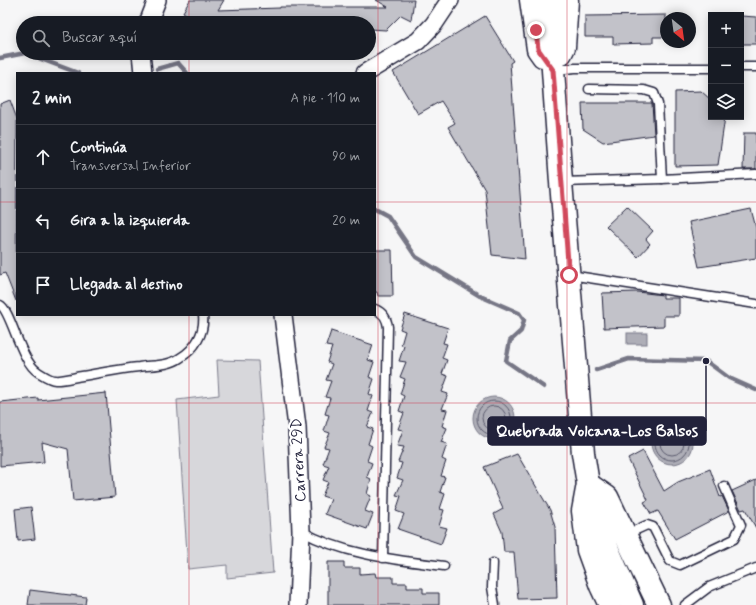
<!DOCTYPE html>
<html lang="es">
<meta charset="utf-8">
<style>
body{margin:0;font-family:Mynerve,sans-serif;background:#242831;color:#f1f3f6}
.controls{position:absolute;right:12px;top:12px;display:grid;overflow:hidden;border-radius:0px;box-shadow:0 2px 10px #0003}
.controls button{width:36px;height:36px;display:grid;place-items:center;padding:0;border:0;border-bottom:1px solid #363941;background:#171b24;color:#f1f3f6;font:20px sans-serif}
.compass{position:absolute;left:660px;top:12px;width:36px;height:36px;border-radius:50%;background:#171b24;box-shadow:0 2px 10px #0003;rotate:151deg}
.stop{position:absolute;width:12px;height:12px;margin:-9px;border:3px solid #d1495b;border-radius:50%;background:#fff}
.stop.end{background:#d1495b;border-color:#fff;box-shadow:0 1px 4px #0008}
.list{margin:0;padding:0;list-style:none}
h2{display:flex;justify-content:space-between;align-items:center;height:52px;margin:0;padding:0 16px;font-size:17px}
h2 small{font-size:13px;font-weight:400;color:#9ea1a6}
.list li{display:grid;grid-template-columns:26px 1fr auto;gap:12px;align-items:center;box-sizing:border-box;height:64px;padding:0 16px;border-top:1px solid #363941}
.list b{display:block;font-size:15px;white-space:nowrap}
.list p{margin:0;font-size:13px;white-space:nowrap;color:#9ea1a6}
.list em{font-size:13px;font-style:normal;color:#9ea1a6}
.icon{flex:none;width:22px;height:22px;fill:none;stroke:currentColor;stroke-width:2;stroke-linecap:round;stroke-linejoin:round}
.map{position:relative;flex:none;width:756px;height:605px;overflow:hidden}
.search{position:absolute;background:#171b24;box-shadow:0 2px 10px #0003;left:16px;top:16px;width:360px;height:44px;display:flex;align-items:center;gap:10px;box-sizing:border-box;padding:0 14px;border-radius:22px;color:#9ea1a6;font-size:15px}
.panel{position:absolute;background:#171b24;box-shadow:0 2px 10px #0003;left:16px;top:72px;width:360px;height:244px;border-radius:0px}
.map>svg:first-child{display:block}
.green{fill:#d7d7db;stroke:#7c7c8b}
.water{fill:#aeaeb7;stroke:#767685}
.lines{fill:none;stroke-linecap:round;stroke-linejoin:round}
.shore{stroke:#5a5a6d;stroke-width:1}
.stream{stroke:#767685;stroke-width:4.5}
.building{fill:#c2c2c9;stroke:#22223b}
.service-casing{stroke:#22223b;stroke-width:11}
.minor-casing{stroke:#22223b;stroke-width:20}
.secondary-casing{stroke:#22223b;stroke-width:25}
.service{stroke:#fff;stroke-width:8}
.minor{stroke:#fff;stroke-width:17}
.secondary{stroke:#fff;stroke-width:22}
.route{stroke:#d1495b;stroke-width:5}
.grid{fill:none;stroke:#d1495b;stroke-width:1;stroke-opacity:0.55}
.labels{text-anchor:middle;stroke-width:4;stroke-linejoin:round;paint-order:stroke}
.street-label{font-size:15px;fill:#22223b;stroke:#fff}
.leader{fill:none;stroke:#22223b;stroke-width:1.5}
.callout-dot{fill:#22223b;stroke:#fff;stroke-width:1.5}
.callout{fill:#22223b;stroke:#22223b;stroke-width:1.5}
.callout-label{font-size:16px;text-anchor:middle;font-weight:bold;fill:#fff}
</style>
<div class="map">
<svg width="756" height="605" viewBox="0 0 756 605">
<rect width="100%" height="100%" fill="#f6f6f7"/>
<filter id="ink" filterUnits="userSpaceOnUse"><feTurbulence type="fractalNoise" baseFrequency=".025" numOctaves="2"/><feDisplacementMap in="SourceGraphic" scale="8" xChannelSelector="R" yChannelSelector="G"/><feConvolveMatrix kernelMatrix="1 2 1 2 8 2 1 2 1" color-interpolation-filters="sRGB"/></filter>
<g filter="url(#ink)">
<path class="green" d="M 217,360 L 258,361 L 273,573 L 227,578 L 227,565 L 188,569 L 177,400 L 219,395 Z"/>
<g class="water">
<rect x="627" y="333" width="20" height="11"/>
<circle cx="494" cy="418" r="21"/>
<circle cx="672" cy="443" r="21"/>
</g>
<g class="lines">
<g class="shore">
<circle cx="494" cy="418" r="17"/>
<circle cx="494" cy="418" r="12"/>
<circle cx="672" cy="443" r="17"/>
<circle cx="672" cy="443" r="12"/>
</g>
<g class="stream">
<path d="M 0,58 L 25,53 L 78,73"/>
<path d="M 157,69 L 178,63 L 187,73"/>
<path d="M 375,209 L 388,216 L 416,257 L 480,296 L 519,313 L 524,320 L 521,331 L 510,341 L 506,361 L 544,387"/>
<path d="M 596,370 L 629,359 L 706,361 L 729,378 L 756,390"/>
</g>
</g>
<g class="building">
<path d="M 190,0 L 224,0 L 218,10 L 280,8 L 280,7 L 388,7 L 376,0 L 414,0 L 411,20 L 401,15 L 386,30 L 369,29 L 369,23 L 200,23 L 183,12 Z"/>
<path d="M 666,15 L 666,37 L 653,37 L 653,43 L 613,44 L 613,37 L 585,37 L 585,16 Z"/>
<path d="M 485,16 L 513,61 L 510,63 L 525,259 L 492,255 L 485,190 L 448,127 L 455,123 L 441,101 L 418,114 L 393,72 Z"/>
<path d="M 741,16 L 756,17 L 756,44 L 741,44 Z"/>
<path d="M 701,91 L 711,100 L 711,117 L 725,117 L 718,165 L 675,166 L 675,92 Z"/>
<path d="M 10,100 L 17,119 L 16,301 L 5,273 L 0,275 L 0,104 Z"/>
<path d="M 582,103 L 652,103 L 654,135 L 603,142 L 583,129 Z"/>
<path d="M 744,133 L 756,133 L 756,169 L 743,169 Z"/>
<path d="M 627,206 L 653,231 L 646,239 L 650,244 L 638,257 L 606,226 Z"/>
<path d="M 751,209 L 756,228 L 756,258 L 699,267 L 689,222 Z"/>
<path d="M 375,250 L 392,250 L 393,296 L 378,296 L 377,292 L 375,292 Z"/>
<path d="M 637,292 L 663,295 L 663,298 L 679,298 L 679,316 L 664,316 L 664,326 L 604,328 L 602,293 Z"/>
<path d="M 405,314 L 448,328 L 443,343 L 447,344 L 442,358 L 447,360 L 442,374 L 448,376 L 442,392 L 448,394 L 442,409 L 447,410 L 442,426 L 447,428 L 441,442 L 447,444 L 442,459 L 446,461 L 441,476 L 445,477 L 440,492 L 445,494 L 440,509 L 444,510 L 439,526 L 447,528 L 441,544 L 398,529 L 404,514 L 396,511 L 401,496 L 396,495 L 403,480 L 397,478 L 402,463 L 398,462 L 404,447 L 397,446 L 403,430 L 398,429 L 404,413 L 399,411 L 404,396 L 400,394 L 405,379 L 400,377 L 406,362 L 399,361 L 404,346 L 401,345 L 405,331 L 400,329 Z"/>
<path d="M 331,331 L 373,345 L 368,360 L 374,362 L 369,377 L 374,379 L 369,394 L 373,396 L 368,411 L 373,413 L 367,427 L 373,429 L 368,444 L 372,446 L 367,461 L 372,463 L 367,477 L 371,479 L 367,494 L 371,496 L 365,511 L 373,514 L 367,529 L 325,514 L 331,499 L 322,496 L 328,482 L 323,480 L 329,466 L 323,464 L 329,448 L 324,447 L 330,433 L 324,431 L 329,415 L 325,414 L 330,398 L 325,397 L 331,381 L 326,380 L 332,364 L 327,362 L 332,347 L 326,346 Z"/>
<path d="M 106,393 L 115,497 L 73,501 L 68,449 L 42,442 L 44,462 L 0,466 L 0,402 L 38,398 L 38,400 Z"/>
<path d="M 643,451 L 664,491 L 678,482 L 710,469 L 720,497 L 722,496 L 729,511 L 675,539 L 658,511 L 651,514 L 644,502 L 648,500 L 628,459 Z"/>
<path d="M 517,454 L 550,510 L 555,527 L 557,598 L 518,599 L 514,552 L 504,552 L 502,532 L 494,514 L 503,509 L 484,467 Z"/>
<path d="M 756,480 L 756,528 L 745,509 L 741,510 L 732,491 Z"/>
<path d="M 31,507 L 35,539 L 18,541 L 15,509 Z"/>
<path d="M 328,562 L 344,562 L 344,568 L 360,568 L 360,574 L 375,573 L 376,577 L 393,577 L 393,583 L 407,583 L 407,588 L 423,588 L 423,593 L 439,593 L 439,605 L 328,605 Z"/>
<path d="M 30,590 L 86,597 L 85,605 L 28,605 Z"/>
</g>
<g class="lines">
<defs>
<g id="service">
<path d="M 741,67 L 756,67"/>
<path d="M 554,70 L 575,68 L 711,68"/>
<path d="M 589,89 L 644,90 L 654,93 L 658,104 L 662,179"/>
<path d="M 562,182 L 662,179 L 756,174"/>
<path d="M 570,275 L 756,304"/>
<path d="M 0,305 C 11,310 20,361 38,372 C 43,375 50,380 55,380 C 61,381 75,377 82,376 C 101,373 120,369 139,367 C 152,365 169,366 180,358 C 195,349 205,333 203,315"/>
<path d="M 375,309 C 384,313 387,319 388,327 L 383,558"/>
<path d="M 301,531 C 344,555 396,560 444,566"/>
<path d="M 625,535 L 647,525 L 653,527 L 670,561 L 680,565 L 734,539 L 741,525 L 724,486"/>
<path d="M 493,563 L 492,587 L 495,605"/>
<path d="M 685,605 L 709,587 L 756,568"/>
</g>
<g id="minor">
<path d="M 148,23 L 157,0"/>
<path d="M 141,53 L 143,73"/>
<path d="M 365,73 L 418,41 L 434,24 L 450,0"/>
<path d="M 283,315 L 297,427 L 301,531 L 298,605"/>
</g>
<g id="secondary">
<path d="M 531,0 L 538,49 L 543,56"/>
<path d="M 548,0 L 561,182 L 583,453 L 588,484 L 608,550 L 632,605"/>
<path d="M 561,53 L 564,47 L 567,0"/>
<path d="M 610,605 L 601,586 L 588,550 L 583,511 L 588,484 L 607,497 L 659,605"/>
</g>
</defs>
<use href="#service" class="service-casing"/>
<use href="#minor" class="minor-casing"/>
<use href="#secondary" class="secondary-casing"/>
<use href="#service" class="service"/>
<use href="#minor" class="minor"/>
<use href="#secondary" class="secondary"/>
</g>
</g>
<g class="lines" filter="url(#ink)">
<path class="route" d="M 536,30 L 538,49 L 553,70 L 569,275"/>
</g>
<path class="grid" d="M 189,0 L 189,23M 378,0 L 378,605M 567,0 L 567,605M 189,53 L 189,73M 0,202 L 17,202M 375,202 L 756,202M 189,315 L 189,605M 0,403 L 756,403"/>
<g class="labels">
<g class="street-label">
<text transform="translate(298 460) rotate(-93)" y="5">Carrera 29D</text>
</g>
</g>
<path class="leader" d="M706 361L706 431"/>
<circle class="callout-dot" cx="706" cy="361" r="4"/>
<rect class="callout" x="488" y="417" width="218" height="28" rx="4"/>
<g class="callout-label">
<text x="597" y="436">Quebrada Volcana-Los Balsos</text>
</g>
</svg>
<div class="controls">
<button>+</button>
<button>−</button>
<button><svg class="icon" aria-label="layers" viewBox="0 0 24 24"><path d="M12 4l9 5-9 5-9-5zM3 14l9 5 9-5"/></svg></button>
</div>
<svg class="compass" viewBox="-18 -18 36 36"><path d="M0-13l5 13h-10z" fill="#e53935"/><path d="M0 13l5-13h-10z" fill="#9ea1a6"/></svg>
<div class="stop" style="left:569px;top:275px"></div>
<div class="stop end" style="left:536px;top:30px"></div>
<div class="search"><svg class="icon" aria-label="search" viewBox="0 0 24 24"><circle cx="10" cy="10" r="6"/><path d="M15 15l6 6"/></svg>Buscar aquí</div>
<section class="panel">
<h2>2 min<small>A pie · 110 m</small></h2>
<ul class="list">
<li><svg class="icon" aria-label="ahead" viewBox="0 0 24 24"><path d="M12 20V5M6 11l6-6 6 6"/></svg><div><b>Continúa</b><p>Transversal Inferior</p></div><em>90 m</em></li>
<li><svg class="icon" aria-label="left" viewBox="0 0 24 24"><path d="M17 20v-9H6M10 6l-5 5 5 5"/></svg><div><b>Gira a la izquierda</b></div><em>20 m</em></li>
<li><svg class="icon" aria-label="arrive" viewBox="0 0 24 24"><path d="M6 21V4h12l-3 4 3 4H6"/></svg><div><b>Llegada al destino</b></div></li>
</ul>
</section>
</div>
